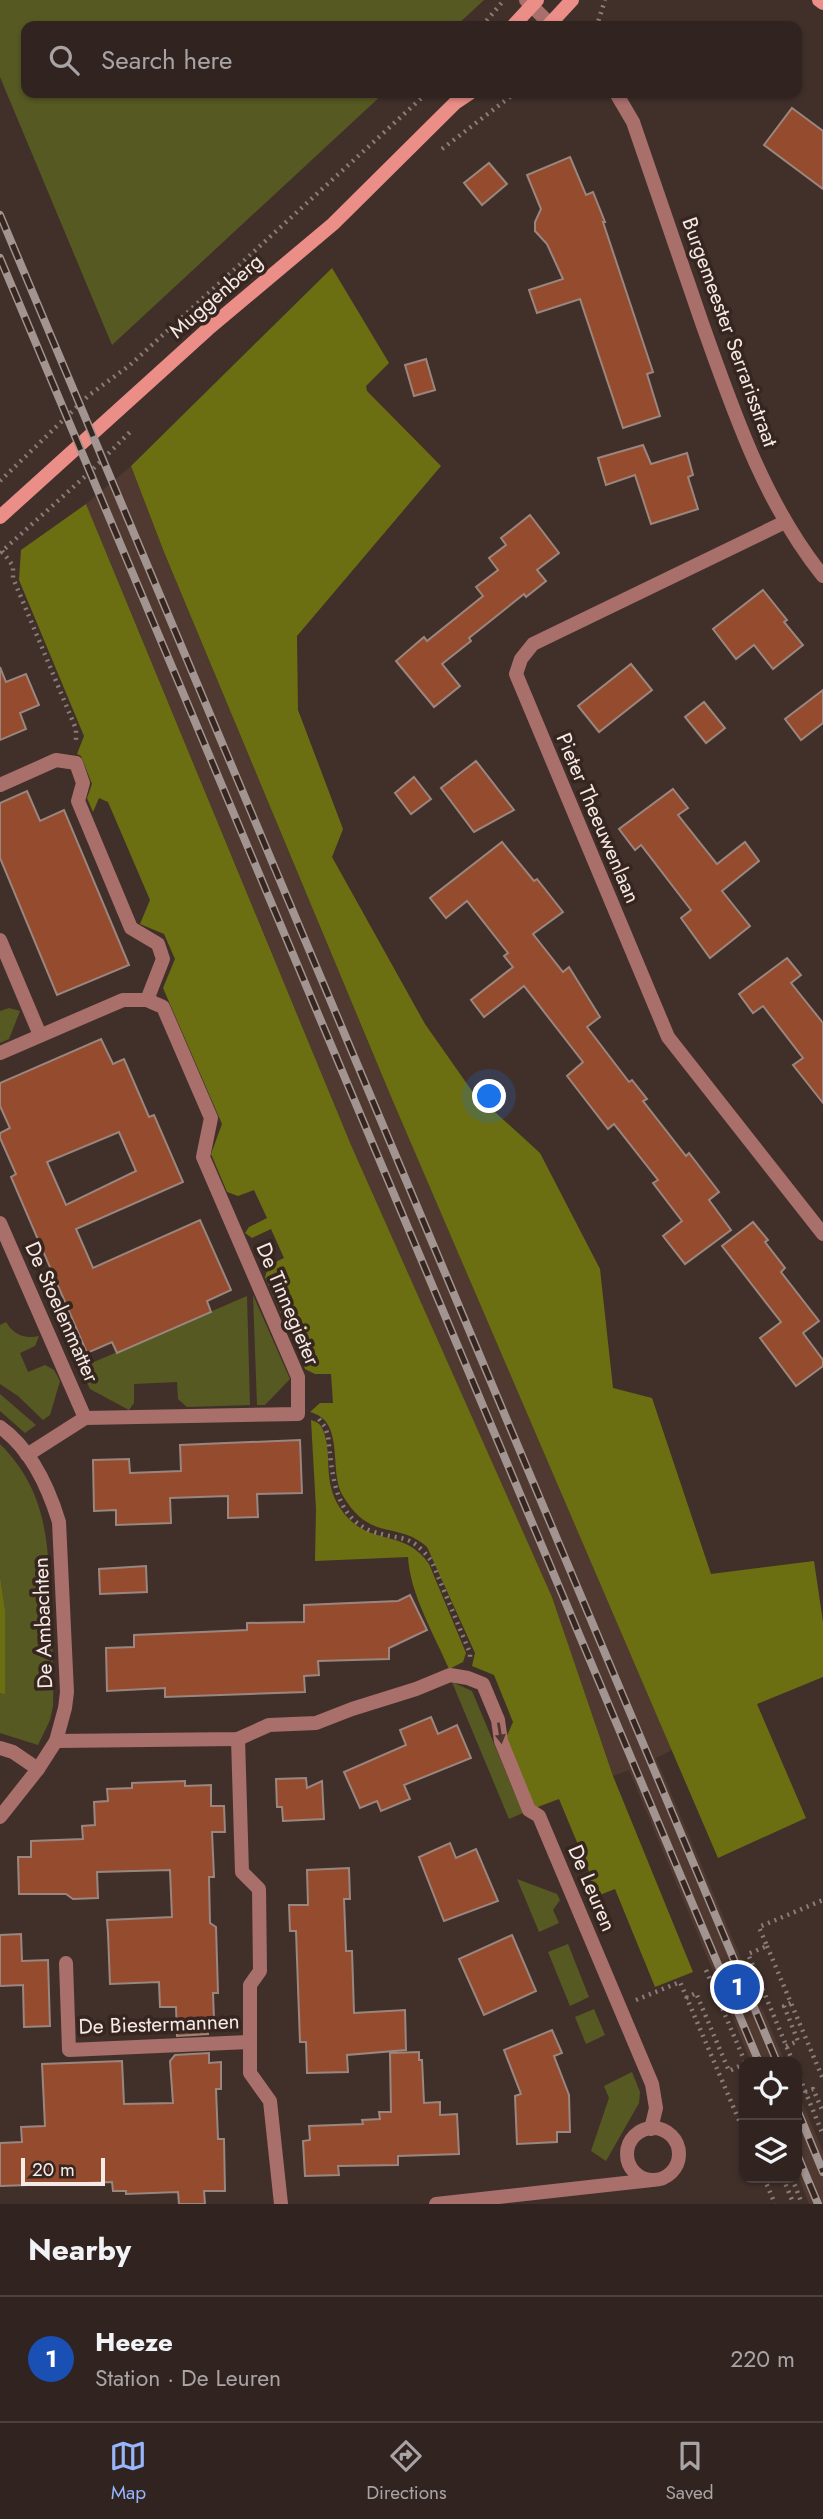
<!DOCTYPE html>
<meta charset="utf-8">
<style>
body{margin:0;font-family:Jost,sans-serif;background:#392c29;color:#f1f3f6}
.controls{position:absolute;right:21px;bottom:21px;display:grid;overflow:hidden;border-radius:14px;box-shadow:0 2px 5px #0004}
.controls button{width:63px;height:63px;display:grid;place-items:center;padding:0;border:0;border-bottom:2px solid #4c413e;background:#312420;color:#f1f3f6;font:35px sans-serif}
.scale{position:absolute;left:21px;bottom:18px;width:84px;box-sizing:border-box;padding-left:7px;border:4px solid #f5eae6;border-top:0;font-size:19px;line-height:24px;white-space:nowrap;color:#f5eae6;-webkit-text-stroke:5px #372620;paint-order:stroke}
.you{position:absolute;left:490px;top:1097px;width:24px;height:24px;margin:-18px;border:5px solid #fff;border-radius:50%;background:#1a73e8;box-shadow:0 0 0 10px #1a73e833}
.badge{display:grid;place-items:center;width:46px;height:46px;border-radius:50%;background:#97b6fd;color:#fff;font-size:23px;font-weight:700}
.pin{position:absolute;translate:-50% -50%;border:4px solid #fff;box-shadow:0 2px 7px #0006}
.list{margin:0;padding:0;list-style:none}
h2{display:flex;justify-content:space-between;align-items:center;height:91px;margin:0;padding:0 28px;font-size:30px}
h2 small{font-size:23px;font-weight:400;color:#a8a4a5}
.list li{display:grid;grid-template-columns:46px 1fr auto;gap:21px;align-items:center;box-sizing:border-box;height:126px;padding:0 28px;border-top:2px solid #4c413e}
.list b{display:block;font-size:26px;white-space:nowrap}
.list p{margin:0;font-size:23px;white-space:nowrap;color:#a8a4a5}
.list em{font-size:23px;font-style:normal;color:#a8a4a5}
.icon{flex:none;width:38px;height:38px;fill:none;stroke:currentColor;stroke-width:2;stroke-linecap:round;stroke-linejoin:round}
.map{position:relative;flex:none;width:823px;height:2204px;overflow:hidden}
.search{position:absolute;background:#312420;box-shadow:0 2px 5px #0004;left:21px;right:21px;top:21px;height:77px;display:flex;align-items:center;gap:18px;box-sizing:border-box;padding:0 24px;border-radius:14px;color:#a8a4a5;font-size:26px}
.sheet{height:217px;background:#312420}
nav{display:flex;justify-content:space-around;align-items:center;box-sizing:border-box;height:98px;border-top:2px solid #4c413e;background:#312420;font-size:19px;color:#a8a4a5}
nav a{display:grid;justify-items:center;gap:4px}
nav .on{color:#97b6fd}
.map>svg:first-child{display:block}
.built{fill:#4f3930}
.green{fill:#575923}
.forest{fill:#6c6e12}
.building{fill:#944b2e;stroke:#9a867e;stroke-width:2;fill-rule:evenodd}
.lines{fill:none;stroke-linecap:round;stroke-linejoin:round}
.path{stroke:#8a7c77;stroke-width:4.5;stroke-dasharray:2 5;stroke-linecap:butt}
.street{stroke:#a96f6a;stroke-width:14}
.secondary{stroke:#eb8e88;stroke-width:14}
.rail-casing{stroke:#a29490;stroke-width:8}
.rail{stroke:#372620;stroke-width:5;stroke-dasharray:16;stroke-linecap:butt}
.oneway{fill:#4e352f}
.labels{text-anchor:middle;stroke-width:7;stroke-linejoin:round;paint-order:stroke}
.street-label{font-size:21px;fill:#f5eae6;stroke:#372620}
</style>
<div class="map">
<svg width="823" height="2204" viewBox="0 0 823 2204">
<rect width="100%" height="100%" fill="#41302a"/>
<g class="built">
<path d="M 131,466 L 164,552 L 392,1099 L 672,1750 L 656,1758 L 785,2062 L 751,2062 L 629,1770 L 613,1776 L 552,1597 L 351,1145 L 86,504 Z"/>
<path d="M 797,2090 L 823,2152 L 823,2204 L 809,2204 L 797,2173 Z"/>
</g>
<g class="green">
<path d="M 0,0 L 484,0 L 456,26 L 26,26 L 26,93 L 384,93 L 112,345 L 0,77 Z"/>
<path d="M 9,1008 L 20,1011 L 9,1039 L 0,1043 L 0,1011 Z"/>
<path d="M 253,1295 L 290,1379 L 265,1405 L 257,1405 Z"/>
<path d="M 247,1296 L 250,1405 L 187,1407 L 178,1399 L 177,1382 L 134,1384 L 134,1403 L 129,1410 L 90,1389 L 80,1368 Z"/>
<path d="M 6,1322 C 14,1335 24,1339 39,1336 L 35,1346 L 20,1353 L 28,1372 L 45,1365 L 54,1370 L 60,1381 L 50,1415 L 43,1420 L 18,1396 L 0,1384 L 0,1325 Z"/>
<path d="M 0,1394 L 36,1425 L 25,1433 L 0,1411 Z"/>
<path d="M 0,1444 C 50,1494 48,1548 51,1614 C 52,1645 54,1675 53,1706 L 50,1720 L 38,1745 L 0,1733 L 0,1693 L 5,1693 L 5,1609 L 0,1576 Z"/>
<path d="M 452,1682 L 472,1691 L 523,1813 L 509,1819 Z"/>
<path d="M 517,1879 L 557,1894 L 560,1900 L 553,1910 L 559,1923 L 539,1932 Z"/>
<path d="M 568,1944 L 589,1997 L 570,2006 L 548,1952 Z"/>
<path d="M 594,2009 L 605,2035 L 586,2044 L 575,2017 Z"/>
<path d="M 632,2072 L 640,2092 L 639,2103 L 606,2161 L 591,2151 L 609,2098 L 604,2086 Z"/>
</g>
<g class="forest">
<path d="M 332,268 L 389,363 L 366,386 L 367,391 L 441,466 L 297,636 L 298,710 L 343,829 L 332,857 L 425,1024 L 472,1091 L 540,1153 L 600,1269 L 613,1388 L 652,1398 L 711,1574 L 814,1561 L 823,1622 L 823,1677 L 757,1704 L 806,1818 L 718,1858 L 392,1099 L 164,552 L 131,466 Z"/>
<path d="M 86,504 L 351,1145 L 552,1597 L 613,1776 L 693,1972 L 655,1987 L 615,1889 L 587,1900 L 582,1886 L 589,1871 L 559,1799 L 535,1808 L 506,1738 L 513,1722 L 494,1675 L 472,1666 L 475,1653 L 427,1547 C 397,1520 371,1543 343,1496 C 328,1470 346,1421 310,1412 L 320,1403 L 333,1403 L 331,1374 L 315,1374 L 305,1369 L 265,1277 L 269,1265 L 284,1258 L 271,1229 L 252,1238 L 245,1233 L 249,1227 L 267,1218 L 254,1190 L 238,1196 L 227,1192 L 211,1154 L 222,1124 L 163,988 L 175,959 L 164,934 L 140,924 L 150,900 L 108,802 L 99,798 L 93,812 L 87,798 L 92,784 L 81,756 L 77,754 L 84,736 L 19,580 L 21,550 Z"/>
<path d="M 311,1420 C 317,1422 320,1423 323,1430 C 333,1455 322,1480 340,1508 C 367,1549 403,1526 429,1564 L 466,1653 L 463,1662 L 449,1669 C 434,1634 410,1594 408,1557 L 315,1561 L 316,1509 Z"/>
<path d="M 0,1576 L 5,1609 L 5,1694 L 0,1693 Z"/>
</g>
<g class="building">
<path d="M 792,108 L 823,131 L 823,189 L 764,145 Z"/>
<path d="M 570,157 L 586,195 L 593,192 L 605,222 L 603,222 L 653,372 L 647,374 L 660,416 L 623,428 L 580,299 L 537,313 L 529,290 L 563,279 L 547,244 L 535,231 L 535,222 L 541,209 L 527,175 Z"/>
<path d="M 489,163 L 507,184 L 482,205 L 464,183 Z"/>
<path d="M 426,359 L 435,390 L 414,396 L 405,365 Z"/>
<path d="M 643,445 L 651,464 L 687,453 L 693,475 L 688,477 L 698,509 L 651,524 L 635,475 L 606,485 L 598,458 Z"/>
<path d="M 530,515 L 559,553 L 537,570 L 546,581 L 526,597 L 524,594 L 469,638 L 471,641 L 442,664 L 460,686 L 434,707 L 396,661 L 424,637 L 427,641 L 483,596 L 476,587 L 498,570 L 489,558 L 506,545 L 501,538 Z"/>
<path d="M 763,590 L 787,620 L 784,622 L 803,645 L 773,669 L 754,645 L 736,659 L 713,629 Z"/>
<path d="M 631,664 L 652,690 L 599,732 L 578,706 Z"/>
<path d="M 0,667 L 6,682 L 26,674 L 39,705 L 20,713 L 26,729 L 0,740 Z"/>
<path d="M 823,690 L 823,723 L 801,740 L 785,719 Z"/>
<path d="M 704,702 L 725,728 L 706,743 L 685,717 Z"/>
<path d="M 476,761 L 514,810 L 474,832 L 441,788 Z"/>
<path d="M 414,777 L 431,799 L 411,814 L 395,793 Z"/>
<path d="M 673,789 L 688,808 L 678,815 L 717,864 L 745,842 L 759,861 L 722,891 L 750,926 L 710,958 L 681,918 L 691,910 L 641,845 L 635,850 L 619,829 Z"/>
<path d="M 27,791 L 40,821 L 64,810 L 129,965 L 57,995 L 0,858 L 0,803 Z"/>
<path d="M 502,842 L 534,881 L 537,879 L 563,912 L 533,934 L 563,972 L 569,967 L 600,1017 L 587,1027 L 629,1082 L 632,1080 L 647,1099 L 643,1101 L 686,1156 L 689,1153 L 719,1192 L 709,1200 L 731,1230 L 685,1264 L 663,1236 L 682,1221 L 653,1183 L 658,1180 L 614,1124 L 608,1129 L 567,1076 L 583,1062 L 524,986 L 484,1017 L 471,1000 L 513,967 L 504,956 L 508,953 L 467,901 L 446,918 L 430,898 Z"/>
<path d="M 787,958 L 801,975 L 791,983 L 823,1023 L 823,1103 L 793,1065 L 803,1058 L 763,1006 L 753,1013 L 739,994 Z"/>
<path d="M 101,1039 L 113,1064 L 124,1059 L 149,1117 L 154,1115 L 183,1182 L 76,1229 L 93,1268 L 200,1220 L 231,1290 L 207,1301 L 211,1312 L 117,1353 L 112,1342 L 87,1353 L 11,1177 L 16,1174 L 0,1138 L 0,1133 L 10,1128 L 0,1106 L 0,1083 ZM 119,1132 L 136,1171 L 66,1205 L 47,1162 Z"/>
<path d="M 753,1222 L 768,1240 L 765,1242 L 785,1268 L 781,1272 L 819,1321 L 803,1333 L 823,1360 L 823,1366 L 796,1386 L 760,1338 L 781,1322 L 722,1246 Z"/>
<path d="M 300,1440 L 302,1493 L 257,1494 L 258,1517 L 228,1518 L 228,1496 L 170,1498 L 171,1523 L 116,1525 L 116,1510 L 94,1511 L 93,1460 L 129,1459 L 130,1473 L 181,1471 L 180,1445 Z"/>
<path d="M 146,1566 L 147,1592 L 100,1594 L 99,1569 Z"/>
<path d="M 410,1595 L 427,1630 L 389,1648 L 389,1659 L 318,1661 L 319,1675 L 304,1676 L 305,1692 L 165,1697 L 165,1688 L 107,1691 L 106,1648 L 134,1647 L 134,1635 L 247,1630 L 247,1623 L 304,1622 L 304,1605 L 398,1601 Z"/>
<path d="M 431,1717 L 438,1734 L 457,1725 L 471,1758 L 404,1785 L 410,1799 L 381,1811 L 377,1801 L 360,1808 L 344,1772 L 406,1745 L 400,1730 Z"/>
<path d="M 306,1778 L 307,1788 L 322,1781 L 324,1819 L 283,1821 L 282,1807 L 277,1807 L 276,1779 Z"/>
<path d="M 185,1781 L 185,1786 L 211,1785 L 211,1806 L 224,1806 L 225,1832 L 212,1832 L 214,1877 L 209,1877 L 210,1923 L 216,1927 L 218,1993 L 213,1993 L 214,2019 L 207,2020 L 208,2034 L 177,2036 L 176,2007 L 160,2007 L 159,1982 L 110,1984 L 108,1933 L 107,1920 L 172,1917 L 170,1870 L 97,1872 L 98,1898 L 73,1899 L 66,1894 L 19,1894 L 18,1857 L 31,1857 L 31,1841 L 83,1839 L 82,1826 L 95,1825 L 94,1802 L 108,1801 L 107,1789 L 132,1788 L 132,1783 Z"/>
<path d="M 450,1843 L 456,1858 L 476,1849 L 498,1901 L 444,1921 L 419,1857 Z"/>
<path d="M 349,1868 L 350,1899 L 344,1899 L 346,1951 L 352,1951 L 354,2013 L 405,2010 L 406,2050 L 347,2055 L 348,2072 L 307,2073 L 306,2042 L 300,2042 L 296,1931 L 290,1931 L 289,1905 L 308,1905 L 307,1870 Z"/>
<path d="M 21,1934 L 22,1961 L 48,1960 L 50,2026 L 24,2027 L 23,1985 L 0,1986 L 0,1935 Z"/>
<path d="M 512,1935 L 536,1991 L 484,2015 L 459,1959 Z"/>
<path d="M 552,2030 L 562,2053 L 554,2056 L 569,2095 L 570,2132 L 557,2132 L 557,2142 L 517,2144 L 515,2096 L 521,2094 L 504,2050 Z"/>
<path d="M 419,2052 L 419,2060 L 422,2060 L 424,2103 L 440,2102 L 440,2115 L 457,2114 L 459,2154 L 398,2156 L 398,2165 L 338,2166 L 339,2175 L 305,2176 L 303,2141 L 310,2140 L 309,2126 L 363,2124 L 362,2120 L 380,2119 L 379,2112 L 391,2112 L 390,2053 Z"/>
<path d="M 209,2053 L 209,2063 L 221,2062 L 221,2089 L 216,2089 L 218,2139 L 224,2139 L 225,2191 L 204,2191 L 205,2204 L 179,2204 L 178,2192 L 126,2194 L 126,2191 L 113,2191 L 112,2182 L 0,2186 L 0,2143 L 22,2142 L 21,2127 L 45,2126 L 42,2064 L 122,2061 L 124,2104 L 173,2103 L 170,2061 L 175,2055 Z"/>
</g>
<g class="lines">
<g class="path">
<path d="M 482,26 L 504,0"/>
<path d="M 594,26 L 598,22 L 605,0"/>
<path d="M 442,149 L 515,93"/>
<path d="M 0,481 L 88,396 L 130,365 L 427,93"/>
<path d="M 2,551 L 13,566 L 13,578 L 76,729 L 76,744"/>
<path d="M 0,553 L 91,471 L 133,429"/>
<path d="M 319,1419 L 325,1427 L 328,1436 C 332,1470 333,1516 371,1531 C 402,1542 409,1531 432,1562 L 470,1653 L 470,1659"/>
<path d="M 767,1946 L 823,2079"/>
<path d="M 706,1970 L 745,2062"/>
<path d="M 686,1998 L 696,1993 L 729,2071 L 744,2064"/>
<path d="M 636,2000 L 680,1982 L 744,2132"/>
<path d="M 786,2046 L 798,2041 L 784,2006 L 791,2003"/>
<path d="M 793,2062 L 748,1954 L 767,1946 L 759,1927 L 823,1900"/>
<path d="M 797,2071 L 823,2135"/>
<path d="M 805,2092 L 813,2089 L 823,2112"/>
<path d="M 764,2178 L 775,2204"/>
<path d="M 783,2178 L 792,2200"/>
<path d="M 792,2178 L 802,2204"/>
</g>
<g class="street">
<path d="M 526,0 L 552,26"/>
<path d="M 616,93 L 633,122 C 656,189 679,256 702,323 C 733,410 764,503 823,576"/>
<path d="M 785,522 L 533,644 L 521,659 L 516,674 L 668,1037 L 823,1234"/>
<path d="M 0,785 L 56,760 L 76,763 L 83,783 L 78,801 L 131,928 L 158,944 L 163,959 L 147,1000"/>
<path d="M 0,940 L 40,1035"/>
<path d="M 0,1053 L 123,1000 L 147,1000 L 163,1007 L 211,1118 L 203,1157 L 298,1377 L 298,1414 L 85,1418 L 27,1455"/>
<path d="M 0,1223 L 85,1418"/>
<path d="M 0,1427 C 31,1449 48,1486 59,1522 L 67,1692 L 65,1708 L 56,1741 L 38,1769 L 0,1817"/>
<path d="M 238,1739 L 242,1872 L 259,1889 L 260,1971 L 250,1985 L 250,2073 L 270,2101 L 281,2204"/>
<path d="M 56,1741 L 238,1739 L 269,1725 L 316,1723 L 352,1709 L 416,1689 L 450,1675 L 468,1678 L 483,1684 L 498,1720 L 501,1741 L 529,1810 L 539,1816 L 652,2084 L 656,2108 L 651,2129"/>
<path d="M 0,1748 L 13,1752 L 38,1769"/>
<path d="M 66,1963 L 69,2050 L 249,2042"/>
<circle cx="653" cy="2154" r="26"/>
<path d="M 436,2204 L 652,2180"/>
</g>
<g class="secondary">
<path d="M 819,0 L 823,3"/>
<path d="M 513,26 L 537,0"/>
<path d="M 548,26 L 572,0"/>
<path d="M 0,517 L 208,329 L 333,224 L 455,103 L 470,93"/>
</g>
<defs>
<g id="rail">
<path d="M 0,215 L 777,2062"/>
<path d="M 0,258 L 759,2062"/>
<path d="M 797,2109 L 823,2172"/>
<path d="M 797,2154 L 818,2204"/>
</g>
</defs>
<use href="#rail" class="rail-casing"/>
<use href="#rail" class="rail"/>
</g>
<defs><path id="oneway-solid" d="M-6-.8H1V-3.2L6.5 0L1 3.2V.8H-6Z" transform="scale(1.75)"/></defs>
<use class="oneway" href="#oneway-solid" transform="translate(500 1733) rotate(81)"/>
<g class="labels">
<g class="street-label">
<text transform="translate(216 296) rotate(-41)" y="7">Muggenberg</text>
<text transform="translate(730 332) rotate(70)" y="7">Burgemeester Serrarisstraat</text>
<text transform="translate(598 818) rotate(67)" y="7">Pieter Theeuwenlaan</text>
<text transform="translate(288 1304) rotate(67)" y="7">De Tinnegieter</text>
<text transform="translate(62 1312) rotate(66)" y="7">De Stoelenmatter</text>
<text transform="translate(43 1623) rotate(-92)" y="7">De Ambachten</text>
<text transform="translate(592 1888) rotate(67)" y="7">De Leuren</text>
<text transform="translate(159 2024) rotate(-2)" y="7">De Biestermannen</text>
</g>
</g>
</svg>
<div class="controls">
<button><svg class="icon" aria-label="locate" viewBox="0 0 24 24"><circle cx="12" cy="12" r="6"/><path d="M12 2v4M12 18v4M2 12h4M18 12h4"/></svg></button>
<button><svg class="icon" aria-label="layers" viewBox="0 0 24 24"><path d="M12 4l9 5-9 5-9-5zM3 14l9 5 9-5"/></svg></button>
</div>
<div class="scale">20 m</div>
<div class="you"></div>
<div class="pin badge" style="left:737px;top:1987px;background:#1a4fb4">1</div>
<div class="search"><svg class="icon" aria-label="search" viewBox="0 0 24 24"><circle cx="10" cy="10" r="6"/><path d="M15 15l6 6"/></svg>Search here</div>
</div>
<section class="sheet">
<h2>Nearby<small></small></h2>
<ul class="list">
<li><span class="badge" style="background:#1a4fb4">1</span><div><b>Heeze</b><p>Station · De Leuren</p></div><em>220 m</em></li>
</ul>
</section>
<nav>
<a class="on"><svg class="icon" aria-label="map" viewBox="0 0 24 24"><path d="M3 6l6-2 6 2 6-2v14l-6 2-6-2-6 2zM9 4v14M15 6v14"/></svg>Map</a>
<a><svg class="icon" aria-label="directions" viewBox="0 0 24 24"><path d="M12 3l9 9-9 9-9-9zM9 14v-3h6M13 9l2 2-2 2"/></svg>Directions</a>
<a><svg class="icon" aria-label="saved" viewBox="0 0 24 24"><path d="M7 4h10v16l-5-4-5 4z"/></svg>Saved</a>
</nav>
